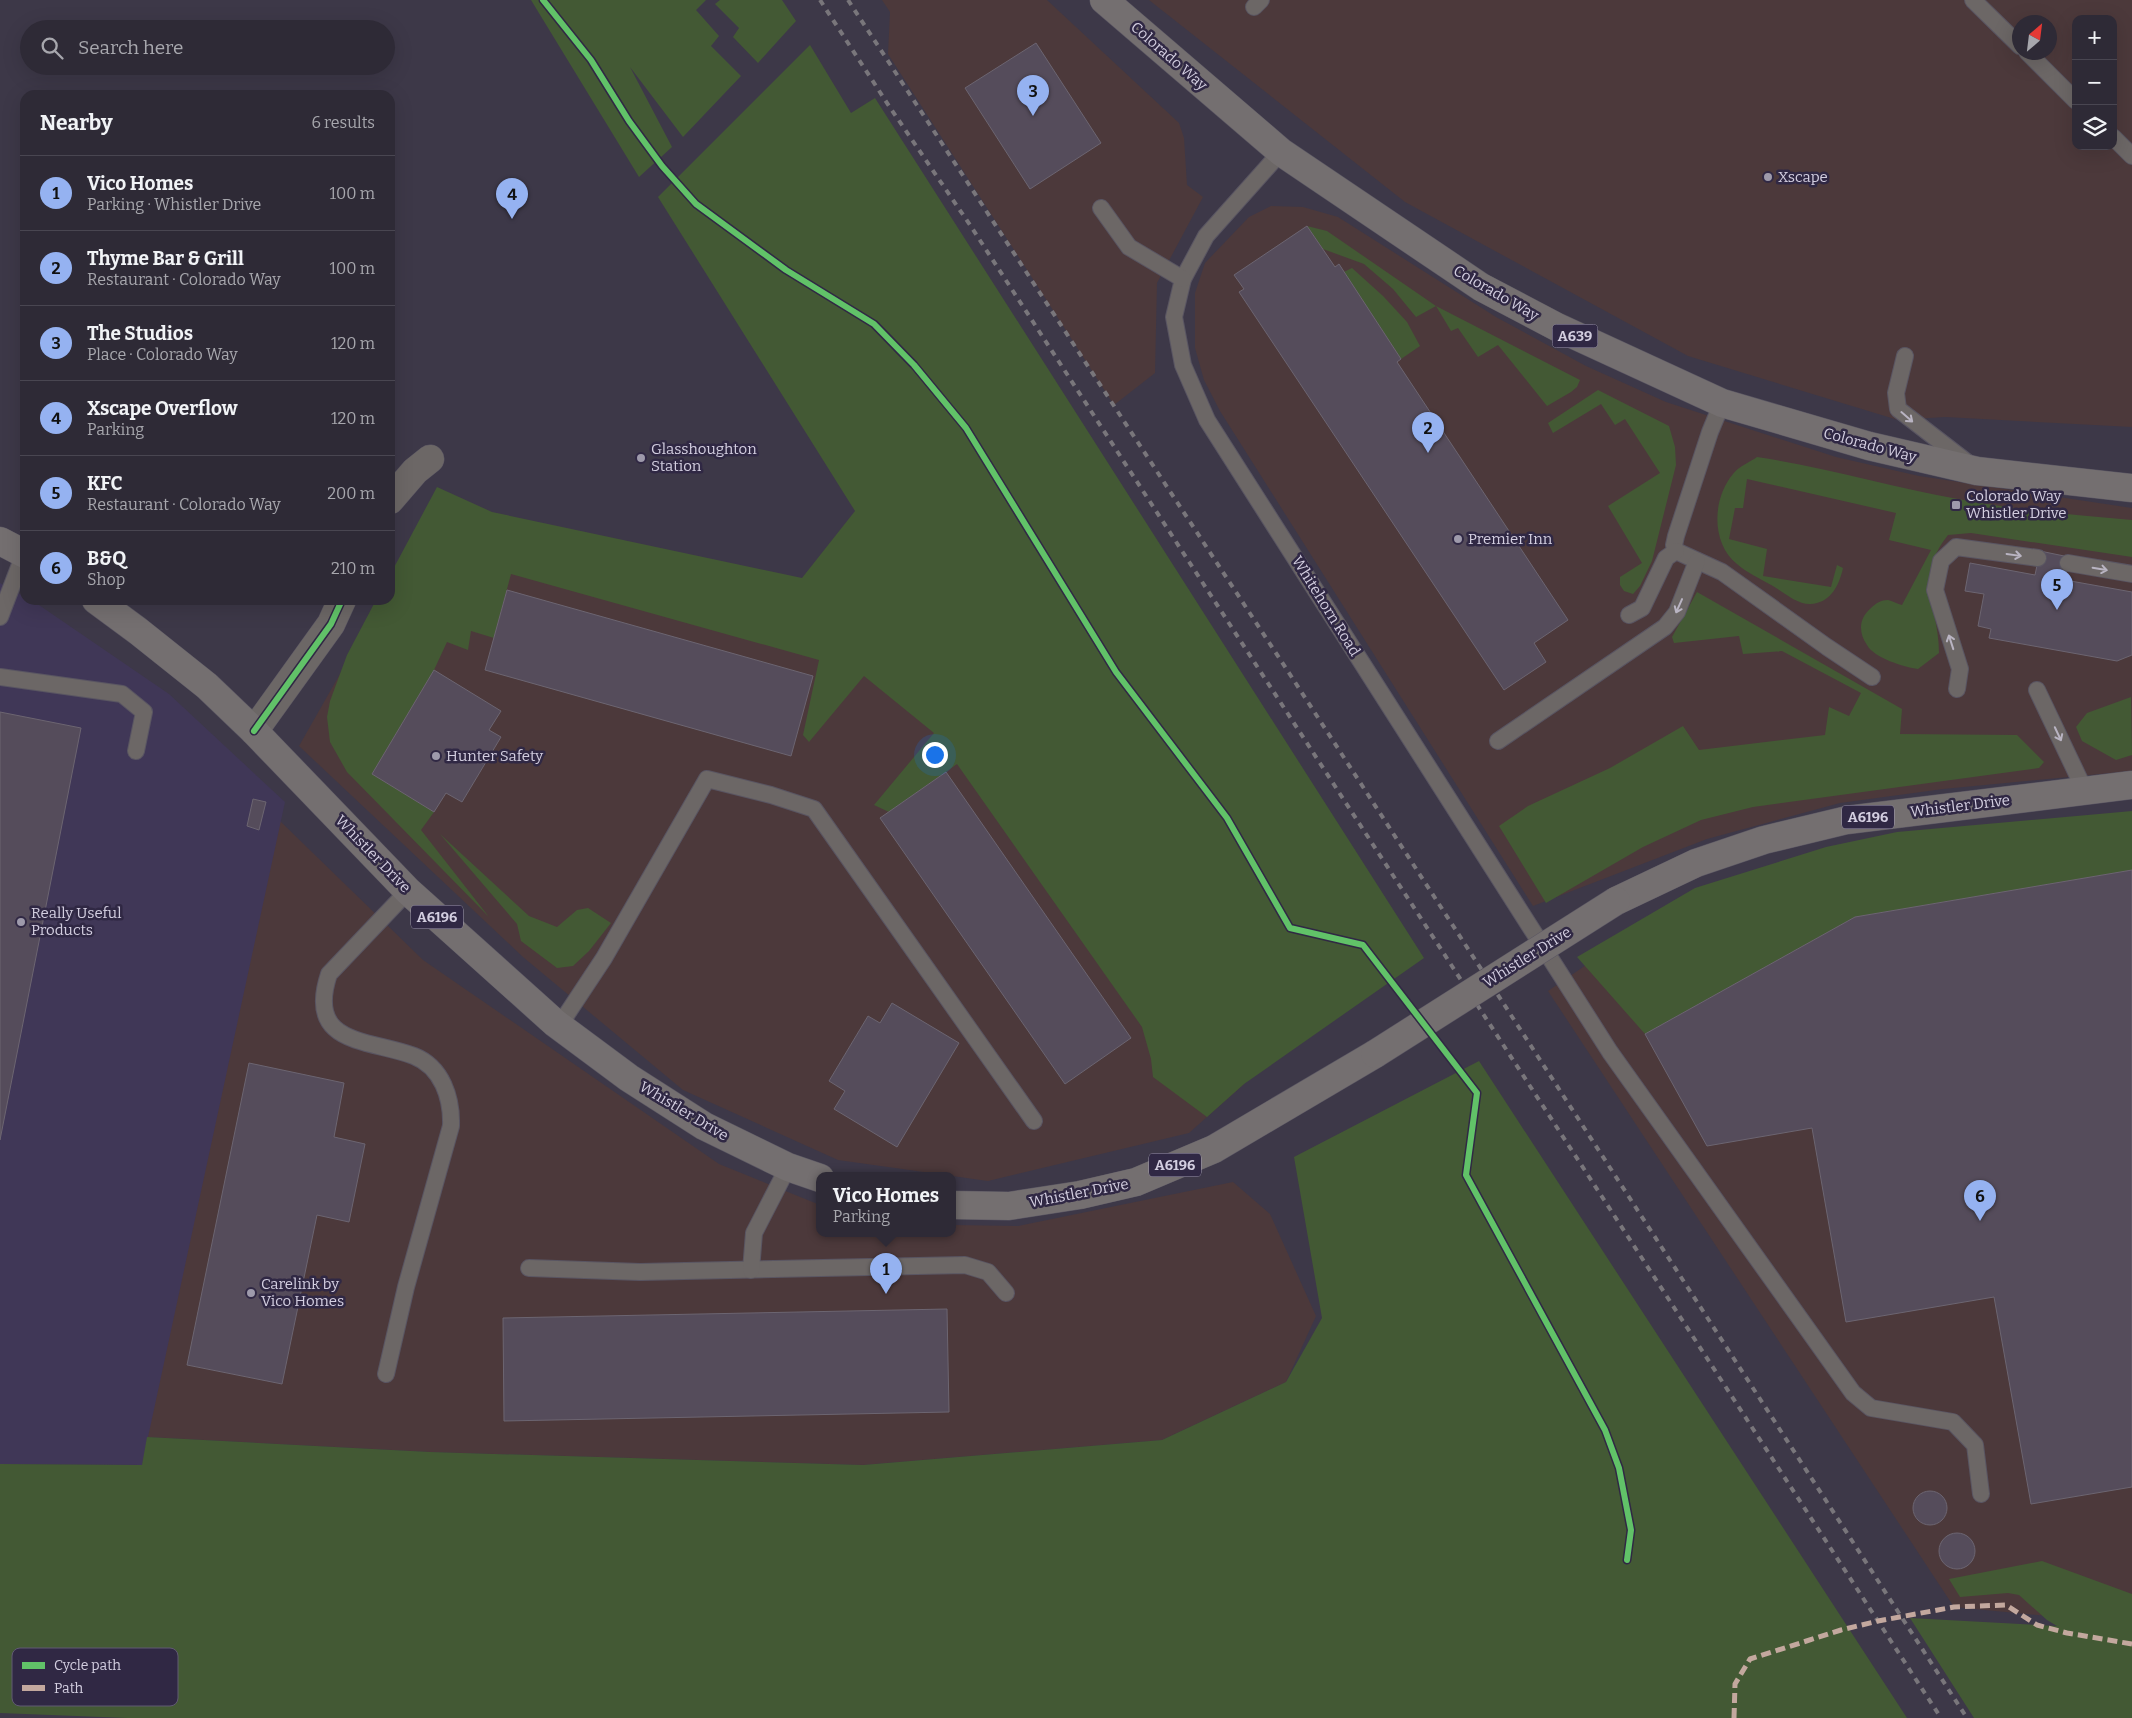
<!DOCTYPE html>
<meta charset="utf-8">
<style>
body{margin:0;font-family:Bitter,serif;background:#3a3642;color:#f1f3f6}
.controls{position:absolute;right:15px;top:15px;display:grid;overflow:hidden;border-radius:10px;box-shadow:0 5px 20px #0002}
.controls button{width:45px;height:45px;display:grid;place-items:center;padding:0;border:0;border-bottom:1px solid #494651;background:#2e2a36;color:#f1f3f6;font:25px sans-serif}
.compass{position:absolute;left:2012px;top:15px;width:45px;height:45px;border-radius:50%;background:#2e2a36;box-shadow:0 5px 20px #0002;rotate:28deg}
.you{position:absolute;left:934px;top:754px;width:18px;height:18px;margin:-12px;border:4px solid #fff;border-radius:50%;background:#1a73e8;box-shadow:0 0 0 8px #1a73e833}
.badge{display:grid;place-items:center;width:32px;height:32px;border-radius:50%;background:#95b2f1;color:#111;font-size:16px;font-weight:700}
.pin{position:absolute;translate:-50% -41px;filter:drop-shadow(0 1px 2px #0008)}
.pin::after{content:'';position:absolute;top:26px;width:18px;height:15px;background:inherit;clip-path:polygon(0 0,100% 0,50% 100%)}
.popup{position:absolute;left:816px;top:1172px;width:140px;height:65px;box-sizing:border-box;display:grid;place-content:center;border-radius:10px;background:#2e2a36;filter:drop-shadow(0 1px 4px #0005);font-size:16px;white-space:nowrap;color:#a7a7ad}
.popup b{font-size:19px;color:#f1f3f6}
.popup::after{content:'';position:absolute;left:50%;top:100%;margin-left:-10px;border:10px solid transparent;border-top-color:#2e2a36}
.list{margin:0;padding:0;list-style:none}
h2{display:flex;justify-content:space-between;align-items:center;height:65px;margin:0;padding:0 20px;font-size:21px}
h2 small{font-size:16px;font-weight:400;color:#a7a7ad}
.list li{display:grid;grid-template-columns:32px 1fr auto;gap:15px;align-items:center;box-sizing:border-box;height:75px;padding:0 20px;border-top:1px solid #494651}
.list b{display:block;font-size:19px;white-space:nowrap}
.list p{margin:0;font-size:16px;white-space:nowrap;color:#a7a7ad}
.list em{font-size:16px;font-style:normal;color:#a7a7ad}
.icon{flex:none;width:28px;height:28px;fill:none;stroke:currentColor;stroke-width:2;stroke-linecap:round;stroke-linejoin:round}
.map{position:relative;flex:none;width:2132px;height:1718px;overflow:hidden}
.search{position:absolute;background:#2e2a36;box-shadow:0 5px 20px #0002;left:20px;top:20px;width:375px;height:55px;display:flex;align-items:center;gap:12px;box-sizing:border-box;padding:0 18px;border-radius:28px;color:#a7a7ad;font-size:19px}
.panel{position:absolute;background:#2e2a36;box-shadow:0 5px 20px #0002;left:20px;top:90px;width:375px;height:515px;border-radius:15px}
.map>svg:first-child{display:block}
.commercial{fill:#4c393b;fill-rule:evenodd}
.built{fill:#403757}
.green{fill:#435934}
.building{fill:#554c5b;stroke:#6c6571}
.lines{fill:none;stroke-linecap:round;stroke-linejoin:round}
.lane-casing{stroke:#595562;stroke-width:18}
.street-casing{stroke:#595562;stroke-width:29}
.primary-casing{stroke:#595562;stroke-width:29}
.lane{stroke:#6c6766;stroke-width:16}
.street{stroke:#6c6766;stroke-width:28}
.primary{stroke:#746f70;stroke-width:28}
.rail{stroke:#79767b;stroke-width:4;stroke-dasharray:6 6;stroke-linecap:butt}
.primary-bridge-casing{stroke:#595562;stroke-width:29;stroke-linecap:butt}
.primary-bridge{stroke:#746f70;stroke-width:28}
.quiet{stroke:#c3a89e;stroke-width:5;stroke-dasharray:10 5;stroke-linecap:butt}
.cycleway-casing{stroke:#302844;stroke-width:9}
.cycleway{stroke:#61c268;stroke-width:6}
.oneway{stroke:#b9b4c2}
.poi-dot{fill:#9e9aab;stroke:#302844;stroke-width:2}
.labels{text-anchor:middle;stroke-width:5;stroke-linejoin:round;paint-order:stroke}
.shield{fill:#302844;stroke:#a29cb1;stroke-width:1}
.shield-label{font-size:14px;font-weight:bold;fill:#d3cee0}
.street-label{font-size:15px;fill:#d3cee0;stroke:#302844}
.poi-label{font-size:15px;fill:#d3cee0;stroke:#302844;text-anchor:start}
.key{fill:#302844;stroke:#615a73;stroke-width:1}
.key-label{font-size:14px;fill:#d3cee0}
</style>
<div class="map">
<svg width="2132" height="1718" viewBox="0 0 2132 1718">
<rect width="100%" height="100%" fill="#3d3848"/>
<g class="commercial">
<path d="M 882,0 L 1047,0 L 1179,123 L 1184,138 L 1187,185 L 1203,197 L 1157,283 L 1155,373 L 1114,405 L 888,54 L 890,12 Z"/>
<path d="M 1149,0 L 2132,0 L 2132,427 L 1945,417 L 1898,420 L 1688,356 L 1405,202 ZM 2076,19 L 2113,19 L 2113,146 L 2076,146 ZM 2020,22 L 2050,22 L 2050,52 L 2020,52 Z"/>
<path d="M 1271,206 L 1303,207 L 1338,217 L 1496,317 L 1586,366 L 1666,402 L 1836,457 L 1919,476 L 2132,508 L 2132,771 L 1943,789 L 1840,803 L 1707,839 L 1533,906 L 1220,411 L 1204,380 L 1195,348 L 1195,293 L 1205,263 L 1249,217 Z"/>
<path d="M 431,514 L 940,645 L 1244,1084 L 1189,1133 L 988,1181 L 838,1160 L 683,1090 L 523,957 L 299,746 L 382,600 L 390,600 Z"/>
<path d="M 2132,818 L 2132,1624 L 1954,1607 L 1548,991 L 1692,893 Z"/>
<path d="M 280,821 L 423,960 L 719,1164 L 820,1205 L 820,1233 L 952,1233 L 952,1225 L 1018,1226 L 1233,1182 L 1270,1214 L 1316,1316 L 1286,1382 L 1162,1440 L 863,1465 L 430,1452 L 147,1437 Z"/>
</g>
<path class="built" d="M 0,583 L 25,597 L 25,600 L 36,603 L 169,694 L 285,802 L 142,1465 L 0,1464 Z"/>
<g class="green">
<path d="M 531,0 L 706,0 L 696,10 L 719,36 L 711,46 L 741,76 L 683,137 L 630,67 L 672,147 L 639,177 Z"/>
<path d="M 720,0 L 782,0 L 796,21 L 758,63 L 733,37 L 739,28 L 715,4 Z"/>
<path d="M 810,45 L 851,113 L 875,98 L 1424,958 L 1244,1084 L 1207,1117 L 1153,1077 L 1151,1059 L 1142,1027 L 957,764 L 889,812 L 874,805 L 934,733 L 864,676 L 809,742 L 803,735 L 819,660 L 511,574 L 494,638 L 471,631 L 468,650 L 447,642 L 434,670 L 372,774 L 434,812 L 421,830 L 489,917 L 347,772 L 330,742 L 327,717 L 330,701 L 347,655 L 376,600 L 390,600 L 390,575 L 437,487 L 492,512 L 802,578 L 855,511 L 658,197 Z"/>
<path d="M 1307,226 L 1327,231 L 1436,306 L 1580,380 L 1577,387 L 1571,392 L 1547,406 L 1498,345 L 1478,357 L 1458,328 L 1451,331 L 1436,306 L 1416,317 L 1393,289 L 1364,264 L 1323,249 Z"/>
<path d="M 1352,268 L 1383,296 L 1407,322 L 1420,346 L 1401,359 L 1344,272 Z"/>
<path d="M 1598,390 L 1669,426 L 1675,447 L 1676,465 L 1652,561 L 1640,586 L 1633,594 L 1624,591 L 1620,585 L 1620,577 L 1642,563 L 1608,506 L 1660,473 L 1625,419 L 1615,425 L 1601,404 L 1553,433 L 1548,423 Z"/>
<path d="M 1757,457 C 1825,467 1891,487 1958,499 C 2016,510 2074,515 2132,520 L 2132,557 L 1971,533 L 1948,535 C 1913,579 1939,607 1939,653 L 1918,669 C 1904,667 1874,658 1867,645 C 1858,632 1859,618 1871,608 C 1876,603 1881,600 1888,600 C 1892,601 1898,604 1902,605 L 1931,550 L 1889,540 L 1896,513 L 1747,479 L 1743,508 L 1735,508 L 1729,539 L 1767,549 L 1763,576 L 1831,587 L 1837,565 L 1843,568 C 1840,582 1833,599 1817,603 C 1801,608 1786,594 1773,586 C 1761,579 1747,573 1737,564 C 1711,543 1712,499 1733,474 C 1738,467 1750,462 1757,457 Z"/>
<path d="M 1697,592 L 1902,709 L 1900,734 L 2017,735 L 2044,762 L 2039,768 L 1753,807 L 1701,820 L 1643,847 L 1546,903 L 1499,826 L 1528,806 L 1610,768 L 1683,726 L 1699,750 L 1825,735 L 1829,707 L 1849,716 L 1861,693 L 1782,651 L 1743,654 L 1739,636 L 1674,643 L 1672,637 Z"/>
<path d="M 2131,697 L 2132,755 L 2116,760 L 2082,741 L 2076,727 L 2087,713 Z"/>
<path d="M 2132,811 L 2132,870 L 1855,917 L 1645,1034 L 1577,957 L 1695,888 L 1826,847 L 1897,832 Z"/>
<path d="M 440,834 L 529,916 L 557,927 L 577,910 L 588,908 L 611,923 L 589,951 L 573,966 L 557,968 L 521,941 L 517,924 Z"/>
<path d="M 1479,1061 L 1907,1718 L 127,1718 L 0,1713 L 0,1464 L 142,1465 L 147,1437 L 430,1452 L 863,1465 L 1162,1440 L 1286,1382 L 1322,1318 L 1294,1157 Z"/>
<path d="M 2042,1561 L 2132,1594 L 2132,1718 L 1974,1718 L 1910,1618 L 2057,1626 L 2047,1620 L 2019,1595 L 2008,1593 L 1960,1597 L 1949,1579 Z"/>
</g>
<g class="building">
<path d="M 1036,43 L 1101,143 L 1030,189 L 965,88 Z"/>
<path d="M 1307,226 L 1335,267 L 1339,264 L 1401,359 L 1397,362 L 1568,620 L 1534,643 L 1546,662 L 1504,690 L 1239,292 L 1244,289 L 1234,275 Z"/>
<path d="M 2040,551 L 2069,557 L 2065,580 L 2132,592 L 2132,655 L 2117,661 L 1989,638 L 1991,629 L 1978,626 L 1984,594 L 1965,591 L 1970,563 L 2035,575 Z"/>
<path d="M 507,590 L 813,676 L 791,756 L 485,670 Z"/>
<path d="M 434,670 L 501,711 L 489,730 L 501,737 L 462,802 L 446,793 L 434,812 L 372,774 Z"/>
<path d="M 0,712 L 81,728 L 0,1140 Z"/>
<path d="M 946,772 L 1131,1038 L 1065,1084 L 880,818 Z"/>
<path d="M 253,799 L 266,802 L 259,830 L 247,826 Z"/>
<path d="M 2132,870 L 2132,1487 L 2031,1504 L 1994,1297 L 1846,1322 L 1812,1128 L 1707,1146 L 1645,1034 L 1855,917 Z"/>
<path d="M 892,1003 L 959,1043 L 897,1147 L 834,1109 L 845,1091 L 829,1081 L 868,1016 L 880,1023 Z"/>
<path d="M 249,1063 L 344,1083 L 334,1137 L 365,1144 L 349,1222 L 317,1215 L 282,1384 L 187,1365 Z"/>
<path d="M 947,1309 L 949,1412 L 504,1421 L 503,1318 Z"/>
<circle cx="1930" cy="1508" r="17"/>
<circle cx="1957" cy="1551" r="18"/>
</g>
<g class="lines">
<defs>
<g id="lane">
<path d="M 1973,0 L 2020,46"/>
<path d="M 1254,7 L 1261,0"/>
<path d="M 2027,52 L 2076,101"/>
<path d="M 2113,137 L 2132,156"/>
<path d="M 1281,152 L 1206,236 L 1183,279 L 1174,317 L 1183,365 L 1207,420 L 1610,1052 L 1853,1393 L 1871,1408 L 1953,1422 L 1975,1445 L 1981,1494"/>
<path d="M 1101,208 L 1129,247 L 1183,279"/>
<path d="M 1905,356 L 1896,393 L 1898,409 L 1968,463"/>
<path d="M 1722,403 L 1710,432 L 1676,536 L 1674,545 L 1676,551 L 1722,572 L 1827,647 L 1872,677"/>
<path d="M 2068,563 L 2132,574"/>
<path d="M 1629,615 L 1642,608 L 1666,558 L 1676,551"/>
<path d="M 0,617 L 24,554"/>
<path d="M 0,677 L 122,694 L 144,712 L 136,751"/>
<path d="M 1957,689 L 1960,669 L 1935,590 L 1941,561 L 1956,547 L 2038,558"/>
<path d="M 2037,690 L 2085,791"/>
<path d="M 1498,741 L 1665,627 L 1677,612 L 1697,561"/>
<path d="M 559,1026 L 604,958 L 707,779 L 771,795 L 814,809 L 1034,1121"/>
<path d="M 529,1268 L 640,1272 L 965,1265 L 988,1272 L 1006,1293"/>
<path d="M 751,1270 L 754,1233 L 788,1167"/>
<path d="M 386,1374 L 406,1287 L 451,1126 C 452,1098 442,1067 414,1056 C 369,1039 305,1046 329,974 L 408,891"/>
</g>
<g id="street">
<path d="M 390,500 L 415,471 L 430,459"/>
<path d="M 254,731 L 331,624 L 342,600"/>
</g>
<g id="primary">
<path d="M 1104,0 L 1281,152 L 1481,287 L 1557,327 L 1722,403 L 1869,446 L 1977,471 L 2132,488"/>
<path d="M 0,541 L 25,554"/>
<path d="M 96,600 L 138,631 L 207,686 L 254,731 L 408,891 L 555,1023 L 629,1078 L 704,1126 L 788,1167 L 820,1178"/>
<path d="M 1616,901 L 1696,863 L 1764,840 L 1847,820 L 2132,785"/>
<path d="M 952,1205 L 1009,1206 L 1080,1195 L 1136,1182 L 1214,1149 L 1375,1054"/>
</g>
</defs>
<use href="#lane" class="lane-casing"/>
<use href="#street" class="street-casing"/>
<use href="#primary" class="primary-casing"/>
<use href="#lane" class="lane"/>
<use href="#street" class="street"/>
<use href="#primary" class="primary"/>
<g class="rail">
<path d="M 820,0 L 889,106 L 970,225 L 1941,1718"/>
<path d="M 848,0 L 1291,676 L 1967,1718"/>
</g>
<defs>
<path id="primary-bridge" d="M 1375,1054 L 1616,901"/>
</defs>
<use href="#primary-bridge" class="primary-bridge-casing"/>
<use href="#primary-bridge" class="primary-bridge"/>
<path class="quiet" d="M 1734,1718 L 1735,1684 L 1750,1659 L 1841,1630 L 1878,1621 L 1954,1607 L 2006,1605 L 2037,1625 L 2067,1633 L 2132,1644"/>
<defs>
<g id="cycleway">
<path d="M 543,0 L 591,60 L 629,121 L 662,166 L 696,204 L 786,270 L 874,324 L 914,365 L 966,428 L 1116,672 L 1227,818 L 1290,928 L 1363,945 L 1477,1093 L 1466,1175 L 1605,1430 L 1619,1468 L 1631,1530 L 1627,1560"/>
<path d="M 254,731 L 331,624 L 342,600"/>
</g>
</defs>
<use href="#cycleway" class="cycleway-casing"/>
<use href="#cycleway" class="cycleway"/>
</g>
<defs><path id="oneway-shaft" d="M-6 0H5M1.5-3L5.5 0L1.5 3" fill="none" stroke-width="1.6" stroke-linecap="round" stroke-linejoin="round" transform="scale(1.25)"/></defs>
<g class="oneway">
<use href="#oneway-shaft" transform="translate(1907 417) rotate(41)"/>
<use href="#oneway-shaft" transform="translate(2014 555) rotate(8)"/>
<use href="#oneway-shaft" transform="translate(2100 569) rotate(10)"/>
<use href="#oneway-shaft" transform="translate(1679 606) rotate(114)"/>
<use href="#oneway-shaft" transform="translate(1951 642) rotate(-108)"/>
<use href="#oneway-shaft" transform="translate(2058 734) rotate(65)"/>
</g>
<g class="poi-dot">
<circle cx="1768" cy="177" r="5"/>
<circle cx="641" cy="458" r="5"/>
<rect x="1951" y="500" width="10" height="10" rx="2.5"/>
<circle cx="1458" cy="539" r="5"/>
<circle cx="436" cy="756" r="5"/>
<circle cx="21" cy="922" r="5"/>
<circle cx="251" cy="1293" r="5"/>
</g>
<g class="labels">
<g class="shield">
<rect x="1552.5" y="324.5" width="45" height="23" rx="4"/>
<rect x="1842" y="805.5" width="52" height="23" rx="4"/>
<rect x="411" y="905.5" width="52" height="23" rx="4"/>
<rect x="1149" y="1153.5" width="52" height="23" rx="4"/>
</g>
<g class="shield-label">
<text x="1575" y="341">A639</text>
<text x="1868" y="822">A6196</text>
<text x="437" y="922">A6196</text>
<text x="1175" y="1170">A6196</text>
</g>
<g class="street-label">
<text transform="translate(1169 56) rotate(41)" y="5">Colorado Way</text>
<text transform="translate(1496 293) rotate(30)" y="5">Colorado Way</text>
<text transform="translate(1870 445) rotate(15)" y="5">Colorado Way</text>
<text transform="translate(1326 606) rotate(58)" y="5">Whitehorn Road</text>
<text transform="translate(1960 806) rotate(-7)" y="5">Whistler Drive</text>
<text transform="translate(373 854) rotate(46)" y="5">Whistler Drive</text>
<text transform="translate(1527 957) rotate(-32)" y="5">Whistler Drive</text>
<text transform="translate(684 1111) rotate(31)" y="5">Whistler Drive</text>
<text transform="translate(1079 1193) rotate(-11)" y="5">Whistler Drive</text>
</g>
<g class="poi-label">
<text x="1778" y="182">Xscape</text>
<text x="651" y="454">Glasshoughton<tspan x="651" dy="17">Station</tspan></text>
<text x="1966" y="501">Colorado Way<tspan x="1966" dy="17">Whistler Drive</tspan></text>
<text x="1468" y="544">Premier Inn</text>
<text x="446" y="761">Hunter Safety</text>
<text x="31" y="918">Really Useful<tspan x="31" dy="17">Products</tspan></text>
<text x="261" y="1289">Carelink by<tspan x="261" dy="17">Vico Homes</tspan></text>
</g>
</g>
<rect x="12" y="1648" width="166" height="58" rx="8" class="key"/>
<rect x="22" y="1662" width="23" height="7" fill="#61c268"/>
<rect x="22" y="1685" width="23" height="6" fill="#c3a89e"/>
<g class="key-label">
<text x="54" y="1670">Cycle path</text>
<text x="54" y="1693">Path</text>
</g>
</svg>
<div class="controls">
<button>+</button>
<button>−</button>
<button><svg class="icon" aria-label="layers" viewBox="0 0 24 24"><path d="M12 4l9 5-9 5-9-5zM3 14l9 5 9-5"/></svg></button>
</div>
<svg class="compass" viewBox="-18 -18 36 36"><path d="M0-13l5 13h-10z" fill="#e53935"/><path d="M0 13l5-13h-10z" fill="#a7a7ad"/></svg>
<div class="you"></div>
<div class="pin badge" style="left:886px;top:1294px">1</div>
<div class="popup"><b>Vico Homes</b>Parking</div>
<div class="pin badge" style="left:1428px;top:453px">2</div>
<div class="pin badge" style="left:1033px;top:116px">3</div>
<div class="pin badge" style="left:512px;top:219px">4</div>
<div class="pin badge" style="left:2057px;top:610px">5</div>
<div class="pin badge" style="left:1980px;top:1221px">6</div>
<div class="search"><svg class="icon" aria-label="search" viewBox="0 0 24 24"><circle cx="10" cy="10" r="6"/><path d="M15 15l6 6"/></svg>Search here</div>
<section class="panel">
<h2>Nearby<small>6 results</small></h2>
<ul class="list">
<li><span class="badge">1</span><div><b>Vico Homes</b><p>Parking · Whistler Drive</p></div><em>100 m</em></li>
<li><span class="badge">2</span><div><b>Thyme Bar &amp; Grill</b><p>Restaurant · Colorado Way</p></div><em>100 m</em></li>
<li><span class="badge">3</span><div><b>The Studios</b><p>Place · Colorado Way</p></div><em>120 m</em></li>
<li><span class="badge">4</span><div><b>Xscape Overflow</b><p>Parking</p></div><em>120 m</em></li>
<li><span class="badge">5</span><div><b>KFC</b><p>Restaurant · Colorado Way</p></div><em>200 m</em></li>
<li><span class="badge">6</span><div><b>B&amp;Q</b><p>Shop</p></div><em>210 m</em></li>
</ul>
</section>
</div>
